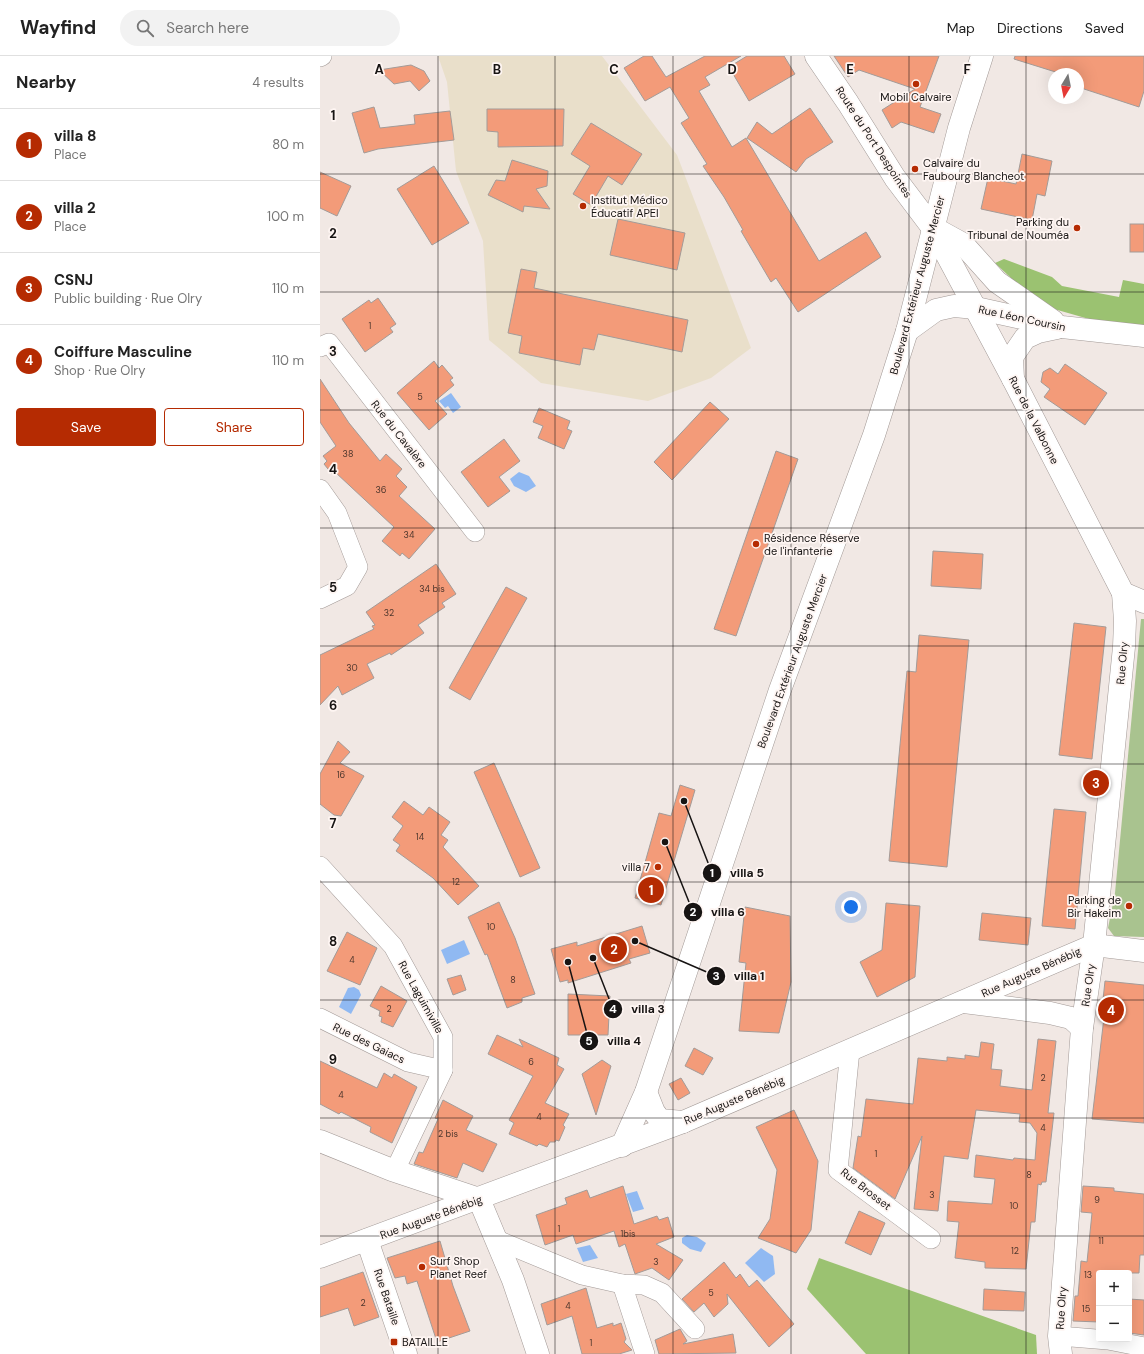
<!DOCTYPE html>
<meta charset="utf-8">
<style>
body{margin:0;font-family:"DM Sans",sans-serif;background:#f2f2f2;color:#222}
.controls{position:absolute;right:12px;bottom:12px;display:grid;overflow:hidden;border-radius:4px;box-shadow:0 4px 16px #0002}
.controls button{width:36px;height:36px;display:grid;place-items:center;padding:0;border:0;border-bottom:1px solid #e0e0e0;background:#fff;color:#222;font:20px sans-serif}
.compass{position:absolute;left:728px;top:12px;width:36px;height:36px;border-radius:50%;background:#fff;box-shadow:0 4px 16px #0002;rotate:190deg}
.you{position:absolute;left:531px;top:851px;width:14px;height:14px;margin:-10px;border:3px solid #fff;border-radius:50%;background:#1a73e8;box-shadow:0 0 0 6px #1a73e833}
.badge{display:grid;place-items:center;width:26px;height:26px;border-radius:50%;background:#b52b02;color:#fff;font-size:13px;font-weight:700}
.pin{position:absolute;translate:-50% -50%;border:2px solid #fff;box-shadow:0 1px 4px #0006}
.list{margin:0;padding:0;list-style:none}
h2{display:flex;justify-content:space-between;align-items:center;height:52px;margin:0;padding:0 16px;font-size:17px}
h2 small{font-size:13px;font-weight:400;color:#767676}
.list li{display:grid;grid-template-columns:26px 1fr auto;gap:12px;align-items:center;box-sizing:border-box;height:72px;padding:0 16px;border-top:1px solid #e0e0e0}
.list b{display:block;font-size:15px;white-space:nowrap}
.list p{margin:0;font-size:13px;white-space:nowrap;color:#767676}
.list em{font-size:13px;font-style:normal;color:#767676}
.actions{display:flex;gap:8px;padding:12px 16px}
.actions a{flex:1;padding:9px 0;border:1px solid #b52b02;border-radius:4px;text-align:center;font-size:14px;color:#b52b02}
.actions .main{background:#b52b02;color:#fff}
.icon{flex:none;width:22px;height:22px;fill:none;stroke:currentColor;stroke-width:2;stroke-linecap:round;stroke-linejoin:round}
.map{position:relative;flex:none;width:824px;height:1298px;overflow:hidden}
header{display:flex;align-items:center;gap:24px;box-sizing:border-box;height:56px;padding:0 20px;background:#fff;border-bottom:1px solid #e0e0e0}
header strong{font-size:19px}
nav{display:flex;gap:22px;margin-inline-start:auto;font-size:14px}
.search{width:280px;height:36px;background:#f2f2f2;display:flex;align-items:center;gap:10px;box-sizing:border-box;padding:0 14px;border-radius:22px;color:#767676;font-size:15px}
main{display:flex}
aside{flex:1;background:#fff}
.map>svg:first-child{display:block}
.education{fill:#e9dfca}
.green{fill:#a9c38f}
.forest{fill:#9bc271}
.water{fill:#90b9f2}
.building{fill:#f39b79;stroke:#a39b98}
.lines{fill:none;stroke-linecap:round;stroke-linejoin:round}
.street-casing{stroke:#a29996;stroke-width:20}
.secondary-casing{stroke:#a29996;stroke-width:23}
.primary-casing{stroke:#a29996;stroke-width:23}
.street{stroke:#fff;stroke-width:19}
.secondary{stroke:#fff;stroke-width:22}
.primary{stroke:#fff;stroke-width:22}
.grid{fill:none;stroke:#171413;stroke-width:1;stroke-opacity:0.55}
.poi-dot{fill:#b52b02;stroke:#fef5f2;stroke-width:1.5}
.labels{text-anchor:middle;stroke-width:3.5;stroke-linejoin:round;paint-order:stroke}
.number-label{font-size:9px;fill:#4e362c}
.poi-label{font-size:11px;fill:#171413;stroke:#fef5f2;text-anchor:start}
.street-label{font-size:11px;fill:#171413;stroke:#fef5f2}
.grid-label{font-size:13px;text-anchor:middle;font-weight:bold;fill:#171413;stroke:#fef5f2;stroke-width:3.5;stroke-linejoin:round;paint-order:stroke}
.leader{fill:none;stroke:#171413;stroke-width:1.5}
.callout-dot{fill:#171413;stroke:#fef5f2;stroke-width:1.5}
.mark-label{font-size:12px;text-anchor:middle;font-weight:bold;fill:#fff}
.callout-label{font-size:12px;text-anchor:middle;font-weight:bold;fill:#171413;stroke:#fef5f2;stroke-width:3.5;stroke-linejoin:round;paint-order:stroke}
</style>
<header>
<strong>Wayfind</strong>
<div class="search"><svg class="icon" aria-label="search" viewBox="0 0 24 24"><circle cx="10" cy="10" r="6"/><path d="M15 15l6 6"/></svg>Search here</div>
<nav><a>Map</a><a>Directions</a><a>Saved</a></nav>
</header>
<main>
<aside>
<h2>Nearby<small>4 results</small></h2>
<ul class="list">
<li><span class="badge">1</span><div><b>villa 8</b><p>Place</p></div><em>80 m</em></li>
<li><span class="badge">2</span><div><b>villa 2</b><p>Place</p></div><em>100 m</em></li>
<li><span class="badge">3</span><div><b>CSNJ</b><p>Public building · Rue Olry</p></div><em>110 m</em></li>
<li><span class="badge">4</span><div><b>Coiffure Masculine</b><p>Shop · Rue Olry</p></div><em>110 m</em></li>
</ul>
<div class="actions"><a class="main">Save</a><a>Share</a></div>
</aside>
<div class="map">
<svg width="824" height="1298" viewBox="0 0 824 1298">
<rect width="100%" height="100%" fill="#f1e8e4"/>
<path class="education" d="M 118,0 L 282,0 L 357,99 L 431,292 L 391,322 L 328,345 L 221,327 L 169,284 L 163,185 L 136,115 L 127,26 Z"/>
<path class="green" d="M 821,563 L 824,563 L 824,881 L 794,880 L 788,872 L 795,837 Z"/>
<g class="forest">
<path d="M 684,203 L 732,221 L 742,230 L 799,241 L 803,224 L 824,228 L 824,272 L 769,263 L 720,249 L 675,207 Z"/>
<path d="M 499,1202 L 716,1279 L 717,1298 L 546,1298 L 487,1233 Z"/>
</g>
<g class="water">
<path d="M 131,337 L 141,351 L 133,357 L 128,350 L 125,352 L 119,345 Z"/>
<path d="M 199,416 L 209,420 L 216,430 L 206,436 L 194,430 L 190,423 Z"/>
<path d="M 144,884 L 150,898 L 127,908 L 121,894 Z"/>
<path d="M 34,931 L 39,934 L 41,939 L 31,958 L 19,951 L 28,932 Z"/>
<path d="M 317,1135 L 324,1153 L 313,1156 L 306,1138 Z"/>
<path d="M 367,1179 L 377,1181 L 386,1187 L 381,1196 L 370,1193 L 362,1187 L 362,1182 Z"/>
<path d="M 270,1189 L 278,1202 L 263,1206 L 257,1192 Z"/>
<path d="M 441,1192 L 453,1200 L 455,1218 L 444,1226 L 425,1207 Z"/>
</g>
<g class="building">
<path d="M 324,0 L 332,0 L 346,21 L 385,0 L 421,0 L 385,21 L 390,29 L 379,35 L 412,91 L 426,82 L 499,205 L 546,176 L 561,201 L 478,256 L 456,222 L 451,226 L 421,175 L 423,174 L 404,141 L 383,110 L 387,108 L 361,67 L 369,62 L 350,31 L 325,45 L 304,12 Z"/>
<path d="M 427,0 L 464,0 L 475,18 L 429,45 L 409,11 Z"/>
<path d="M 514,0 L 619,0 L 600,51 L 621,58 L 614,77 L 581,66 L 572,72 L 562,54 L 595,33 L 539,14 L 528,21 Z"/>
<path d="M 695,0 L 824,0 L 824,35 L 819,51 L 758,31 L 758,18 L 742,18 L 694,3 Z"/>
<path d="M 91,9 L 104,15 L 110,25 L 99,35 L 90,25 L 74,28 L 59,14 Z"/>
<path d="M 54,51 L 60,72 L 95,68 L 94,59 L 130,55 L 134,84 L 58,93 L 44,97 L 32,57 Z"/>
<path d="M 490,52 L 513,86 L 486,103 L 476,116 L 427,82 L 437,66 L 452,78 Z"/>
<path d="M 167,53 L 244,53 L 243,90 L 178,91 L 178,76 L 167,75 Z"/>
<path d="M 271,67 L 322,98 L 302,129 L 288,120 L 271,149 L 253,138 L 270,110 L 251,98 Z"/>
<path d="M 702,98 L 732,105 L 725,140 L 717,138 L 712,164 L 661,153 L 668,122 L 696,128 Z"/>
<path d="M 192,104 L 228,115 L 227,130 L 216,133 L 230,153 L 204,150 L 203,156 L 168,139 L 176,124 L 185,125 Z"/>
<path d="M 114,110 L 149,167 L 112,189 L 77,133 Z"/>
<path d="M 0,116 L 31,130 L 17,160 L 0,152 Z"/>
<path d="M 298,163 L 365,177 L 357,214 L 290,199 Z"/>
<rect x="810" y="168" width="14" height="28"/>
<path d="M 201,213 L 217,216 L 214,232 L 368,264 L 362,296 L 278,278 L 274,294 L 263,292 L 260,309 L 199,297 L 202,280 L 188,277 Z"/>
<path d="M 58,242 L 76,268 L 70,272 L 73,276 L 45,296 L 22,263 L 49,244 L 51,247 Z"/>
<path d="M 114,305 L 119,312 L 122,309 L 133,322 L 130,324 L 134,329 L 115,345 L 127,358 L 109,374 L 77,337 Z"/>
<path d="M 745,308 L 787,337 L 765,369 L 724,341 L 730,333 L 721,326 L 723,316 L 730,312 L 738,318 Z"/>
<path d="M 0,323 L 29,367 L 60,405 L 66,398 L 82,413 L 76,420 L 87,431 L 79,440 L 115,473 L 89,503 L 82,497 L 80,500 L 62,485 L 74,471 L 15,416 L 12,418 L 4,408 L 7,405 L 3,400 L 16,390 L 0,366 Z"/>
<path d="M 390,346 L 409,363 L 352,424 L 334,406 Z"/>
<path d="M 219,352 L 250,365 L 247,373 L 252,375 L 244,393 L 218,382 L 223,370 L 213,366 Z"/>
<path d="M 184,383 L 200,405 L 179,421 L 190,435 L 168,451 L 141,416 Z"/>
<path d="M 456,395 L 478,403 L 416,580 L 394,573 Z"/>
<path d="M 613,495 L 663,498 L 661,533 L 611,530 Z"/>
<path d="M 116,508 L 136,538 L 122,547 L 125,551 L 98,569 L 104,577 L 71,599 L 70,597 L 47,608 L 54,622 L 22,639 L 18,630 L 0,649 L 0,599 L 54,573 L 52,570 L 55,569 L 46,556 Z"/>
<path d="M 186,531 L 207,542 L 150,644 L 129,632 Z"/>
<path d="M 754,567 L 786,571 L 772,703 L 739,699 Z"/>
<path d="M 599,579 L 649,584 L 627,811 L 569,805 L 587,615 L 596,616 Z"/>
<path d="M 18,685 L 30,696 L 20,707 L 44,720 L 21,760 L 14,759 L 0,748 L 0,718 Z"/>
<path d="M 174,707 L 220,812 L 200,821 L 154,716 Z"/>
<path d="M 360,729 L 375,734 L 341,849 L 315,842 L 339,757 L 351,760 Z"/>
<path d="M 84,745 L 103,759 L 109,751 L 130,766 L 121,779 L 128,784 L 123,791 L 159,830 L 138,849 L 113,822 L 76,795 L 80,789 L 73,784 L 83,770 L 72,761 Z"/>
<path d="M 734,753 L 766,756 L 755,873 L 722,870 Z"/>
<path d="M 179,846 L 195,882 L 215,938 L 202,942 L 202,946 L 187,952 L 167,898 L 165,899 L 148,861 Z"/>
<path d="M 566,847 L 600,850 L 595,921 L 557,941 L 540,906 L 562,894 Z"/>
<path d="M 425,851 L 470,860 L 471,926 L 459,977 L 419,975 L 426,907 L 419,906 Z"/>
<path d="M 662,857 L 711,862 L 708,889 L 659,884 Z"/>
<path d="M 322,870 L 330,897 L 309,903 L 311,907 L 248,927 L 248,924 L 240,926 L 231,893 L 257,886 L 257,890 Z"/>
<path d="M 27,876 L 57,892 L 40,929 L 7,915 Z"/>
<path d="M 141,919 L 146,934 L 133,939 L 127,923 Z"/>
<path d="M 785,925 L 824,929 L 824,1067 L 772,1063 L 785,953 L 782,953 Z"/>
<path d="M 61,930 L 87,945 L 73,971 L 61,966 L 62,961 L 59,960 L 60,955 L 50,950 Z"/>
<path d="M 248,938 L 290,940 L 288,979 L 248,979 Z"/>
<path d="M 177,979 L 203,991 L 199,983 L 239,1002 L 237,1009 L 244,1013 L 225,1047 L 249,1058 L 243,1069 L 245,1071 L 239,1085 L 236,1084 L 235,1086 L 230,1086 L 227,1091 L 219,1088 L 217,1090 L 189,1078 L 194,1067 L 189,1064 L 213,1020 L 168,998 Z"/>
<path d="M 718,983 L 736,985 L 728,1057 L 734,1057 L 726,1126 L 722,1126 L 721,1129 L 718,1128 L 715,1166 L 711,1166 L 706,1213 L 665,1212 L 665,1206 L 635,1202 L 639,1166 L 627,1165 L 628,1145 L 672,1148 L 675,1123 L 654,1121 L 656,1099 L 693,1104 L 694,1102 L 715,1104 L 717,1077 L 710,1067 L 699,1066 L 700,1058 L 656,1054 L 648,1103 L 624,1100 L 618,1155 L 594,1153 L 602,1080 L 575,1143 L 533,1112 L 538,1080 L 541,1081 L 546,1043 L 593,1048 L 598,1002 L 627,1005 L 627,1001 L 645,1003 L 645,999 L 659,1001 L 661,986 L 674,988 L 671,1013 L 682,1014 L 680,1030 L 712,1034 Z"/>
<path d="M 374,992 L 393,1002 L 383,1019 L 365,1010 Z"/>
<path d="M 282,1004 L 291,1010 L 276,1059 L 262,1018 Z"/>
<path d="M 0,1005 L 57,1032 L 64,1017 L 72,1022 L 74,1018 L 97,1031 L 72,1087 L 50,1076 L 51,1071 L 21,1056 L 19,1058 L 0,1048 Z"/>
<path d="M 361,1022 L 370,1037 L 358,1044 L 349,1028 Z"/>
<path d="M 123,1044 L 153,1060 L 146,1074 L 177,1088 L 163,1116 L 143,1107 L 137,1122 L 94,1108 L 99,1096 L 103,1097 L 118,1063 L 115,1062 Z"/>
<path d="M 474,1054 L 498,1105 L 491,1174 L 476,1197 L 438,1182 L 450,1163 L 457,1114 L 436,1071 Z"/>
<path d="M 303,1130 L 314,1168 L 337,1160 L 339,1164 L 348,1161 L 354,1181 L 336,1188 L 363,1204 L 349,1224 L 332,1212 L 315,1218 L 305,1188 L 299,1191 L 294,1175 L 256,1188 L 253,1179 L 225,1189 L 216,1159 L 247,1148 L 245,1142 L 267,1134 L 270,1142 Z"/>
<path d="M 763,1130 L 794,1132 L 794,1135 L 824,1138 L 824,1199 L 820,1199 L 819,1217 L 779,1217 L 779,1266 L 753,1265 L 755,1240 L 758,1240 L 761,1205 L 767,1206 L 772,1157 L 761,1156 Z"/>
<path d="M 539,1155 L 565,1167 L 551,1199 L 525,1187 Z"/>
<path d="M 120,1185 L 133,1230 L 150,1275 L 117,1286 L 97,1225 L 87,1228 L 85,1220 L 75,1222 L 67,1202 Z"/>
<path d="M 404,1206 L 416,1222 L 420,1218 L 429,1231 L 437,1224 L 474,1268 L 449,1291 L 407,1238 L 408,1248 L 394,1261 L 384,1247 L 374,1256 L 362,1243 Z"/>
<path d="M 43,1216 L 59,1261 L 34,1270 L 28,1252 L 0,1261 L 0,1231 Z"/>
<path d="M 266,1232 L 277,1272 L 293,1267 L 293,1270 L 301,1267 L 306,1283 L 304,1286 L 312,1294 L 299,1298 L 262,1298 L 252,1260 L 227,1269 L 221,1248 Z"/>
<path d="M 664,1233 L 705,1236 L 704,1255 L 663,1254 Z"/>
<path d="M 809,1243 L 824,1244 L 824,1279 L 809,1277 Z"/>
<path d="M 360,1273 L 367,1285 L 363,1288 L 413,1278 L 416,1297 L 339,1298 L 335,1284 Z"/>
</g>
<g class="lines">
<defs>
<g id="street">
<path d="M 0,1 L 2,0"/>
<path d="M 0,291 L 9,287 L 155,476"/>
<path d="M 0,433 L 17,457 L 38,511 L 27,530 L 0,543"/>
<path d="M 0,810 L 73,890 L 123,981 L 123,1014 L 78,1108 L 72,1114"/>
<path d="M 0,962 L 88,1006 L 123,1014"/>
<path d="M 530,994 L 518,1114 L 611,1183"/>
<path d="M 177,1184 L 262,1219 L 302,1228 L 324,1229 L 342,1237 L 375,1273"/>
<path d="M 302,1228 L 325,1298"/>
<path d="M 739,1280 L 788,1284 L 824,1291"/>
</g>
<g id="secondary">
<path d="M 644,946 L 730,957 L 751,962 L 762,972"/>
<path d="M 0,1085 L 72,1114 L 159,1143 L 193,1224 L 218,1298"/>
<path d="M 47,1184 L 86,1298"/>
<path d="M 741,1298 L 739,1280 L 762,972 L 774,889"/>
</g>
<g id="primary">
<path d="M 496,0 L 528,47 L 575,122 L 612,171 L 693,323 L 803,537 L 824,546"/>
<path d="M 612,171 L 643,188 L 677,226 L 733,265"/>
<path d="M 587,275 L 616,254 L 634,250 L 656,252 L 742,271 L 824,280"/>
<path d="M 693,323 L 692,301 L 705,282 L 718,276 L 737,272"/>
<path d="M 774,889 L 804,591 L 805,565 L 803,537"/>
<path d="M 326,1036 L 334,1056 L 340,1064 L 363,1066"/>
<path d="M 302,1090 L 326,1036 L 460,634 L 554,379 L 587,275 L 639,72 L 662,0"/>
<path d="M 0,1201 L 363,1066 L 774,889 L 824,895"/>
</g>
</defs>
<use href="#street" class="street-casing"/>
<use href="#secondary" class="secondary-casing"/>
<use href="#primary" class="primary-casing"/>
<use href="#street" class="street"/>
<use href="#secondary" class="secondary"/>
<use href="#primary" class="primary"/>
</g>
<path class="grid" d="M 118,0 L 118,1298M 235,0 L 235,1298M 353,0 L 353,1298M 471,0 L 471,1298M 589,0 L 589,1298M 706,0 L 706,1298M 0,118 L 824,118M 0,236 L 824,236M 0,354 L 824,354M 0,472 L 824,472M 0,590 L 824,590M 0,708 L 824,708M 0,826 L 824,826M 0,944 L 824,944M 0,1062 L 824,1062M 0,1180 L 824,1180"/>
<g class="poi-dot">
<circle cx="596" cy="28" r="4"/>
<circle cx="595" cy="113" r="4"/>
<circle cx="263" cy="150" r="4"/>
<circle cx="757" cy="172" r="4"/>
<circle cx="436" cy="488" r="4"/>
<circle cx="338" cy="811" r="4"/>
<circle cx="809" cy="850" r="4"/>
<circle cx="102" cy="1211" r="4"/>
<rect x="70" y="1282" width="8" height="8" rx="2"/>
</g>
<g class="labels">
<g class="number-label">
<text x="50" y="273">1</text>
<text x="100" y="344">5</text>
<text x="28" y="401">38</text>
<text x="61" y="437">36</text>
<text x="89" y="482">34</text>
<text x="112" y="536">34 bis</text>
<text x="69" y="560">32</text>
<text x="32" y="615">30</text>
<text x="21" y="722">16</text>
<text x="100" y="784">14</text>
<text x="136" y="829">12</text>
<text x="171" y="874">10</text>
<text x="32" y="907">4</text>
<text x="193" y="927">8</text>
<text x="69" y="956">2</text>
<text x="211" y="1009">6</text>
<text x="723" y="1025">2</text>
<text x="21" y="1042">4</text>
<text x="219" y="1064">4</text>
<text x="723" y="1075">4</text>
<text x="128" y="1081">2 bis</text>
<text x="556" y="1101">1</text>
<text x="709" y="1122">8</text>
<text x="612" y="1142">3</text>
<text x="777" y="1147">9</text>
<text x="694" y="1153">10</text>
<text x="239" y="1176">1</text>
<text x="308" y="1181">1bis</text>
<text x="781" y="1188">11</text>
<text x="695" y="1198">12</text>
<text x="336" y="1209">3</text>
<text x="768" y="1222">13</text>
<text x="391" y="1240">5</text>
<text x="43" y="1250">2</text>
<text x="248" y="1253">4</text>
<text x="766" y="1256">15</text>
<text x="271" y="1290">1</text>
</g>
<g class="poi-label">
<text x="596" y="45" text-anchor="middle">Mobil Calvaire</text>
<text x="603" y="111">Calvaire du<tspan x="603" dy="13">Faubourg Blancheot</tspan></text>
<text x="271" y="148">Institut Médico<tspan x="271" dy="13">Éducatif APEI</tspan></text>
<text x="749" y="170" text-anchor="end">Parking du<tspan x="749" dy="13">Tribunal de Nouméa</tspan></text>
<text x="444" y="486">Résidence Réserve<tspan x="444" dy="13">de l'infanterie</tspan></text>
<text x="330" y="815" text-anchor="end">villa 7</text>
<text x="801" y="848" text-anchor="end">Parking de<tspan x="801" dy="13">Bir Hakeim</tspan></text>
<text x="110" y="1209">Surf Shop<tspan x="110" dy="13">Planet Reef</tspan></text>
<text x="82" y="1290">BATAILLE</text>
</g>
<g class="street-label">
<text transform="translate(554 86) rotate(57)" y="4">Route du Port Despointes</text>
<text transform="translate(597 229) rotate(-75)" y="4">Boulevard Extérieur Auguste Mercier</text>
<text transform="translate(702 262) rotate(12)" y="4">Rue Léon Coursin</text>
<text transform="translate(714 364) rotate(63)" y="4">Rue de la Valbonne</text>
<text transform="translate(79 378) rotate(52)" y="4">Rue du Cavalère</text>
<text transform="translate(472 605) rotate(-70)" y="4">Boulevard Extérieur Auguste Mercier</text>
<text transform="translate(802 607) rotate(-85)" y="4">Rue Olry</text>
<text transform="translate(711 916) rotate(-24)" y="4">Rue Auguste Bénébig</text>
<text transform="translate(768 929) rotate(-82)" y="4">Rue Olry</text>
<text transform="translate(101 941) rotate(61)" y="4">Rue Laguimiville</text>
<text transform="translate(49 987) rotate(26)" y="4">Rue des Gaiacs</text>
<text transform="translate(414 1044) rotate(-23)" y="4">Rue Auguste Bénébig</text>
<text transform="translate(546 1133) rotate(38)" y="4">Rue Brosset</text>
<text transform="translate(111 1161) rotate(-20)" y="4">Rue Auguste Bénébig</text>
<text transform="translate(67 1241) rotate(71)" y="4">Rue Bataille</text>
<text transform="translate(741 1252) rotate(-86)" y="4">Rue Olry</text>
</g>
</g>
<g class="grid-label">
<text x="59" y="18">A</text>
<text x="177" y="18">B</text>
<text x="294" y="18">C</text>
<text x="412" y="18">D</text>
<text x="530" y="18">E</text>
<text x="647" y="18">F</text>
<text x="13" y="64">1</text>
<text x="13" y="182">2</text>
<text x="13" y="300">3</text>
<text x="13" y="418">4</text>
<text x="13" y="536">5</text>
<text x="13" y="654">6</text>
<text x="13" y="772">7</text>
<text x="13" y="890">8</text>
<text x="13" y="1008">9</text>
</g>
<path class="leader" d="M364 745L392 817M345 786L373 856M315 885L396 920M273 902L293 953M248 906L269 985"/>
<g class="callout-dot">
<circle cx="364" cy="745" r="4"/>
<circle cx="345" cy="786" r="4"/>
<circle cx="315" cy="885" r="4"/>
<circle cx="273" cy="902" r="4"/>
<circle cx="248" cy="906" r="4"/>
<circle cx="392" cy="817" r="10"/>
<circle cx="373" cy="856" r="10"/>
<circle cx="396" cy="920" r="10"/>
<circle cx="293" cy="953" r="10"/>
<circle cx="269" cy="985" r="10"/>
</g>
<g class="mark-label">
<text x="392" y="821">1</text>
<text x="373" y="860">2</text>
<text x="396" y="924">3</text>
<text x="293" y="957">4</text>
<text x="269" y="989">5</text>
</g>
<g class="callout-label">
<text x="427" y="821">villa 5</text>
<text x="408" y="860">villa 6</text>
<text x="429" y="924">villa 1</text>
<text x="328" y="957">villa 3</text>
<text x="304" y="989">villa 4</text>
</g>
</svg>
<div class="controls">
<button>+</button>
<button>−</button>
</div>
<svg class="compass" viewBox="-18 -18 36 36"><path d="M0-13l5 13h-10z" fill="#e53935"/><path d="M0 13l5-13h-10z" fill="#767676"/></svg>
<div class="you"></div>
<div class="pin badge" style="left:331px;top:834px">1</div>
<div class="pin badge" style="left:294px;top:893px">2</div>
<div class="pin badge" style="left:776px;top:727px">3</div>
<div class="pin badge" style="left:791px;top:954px">4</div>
</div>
</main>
